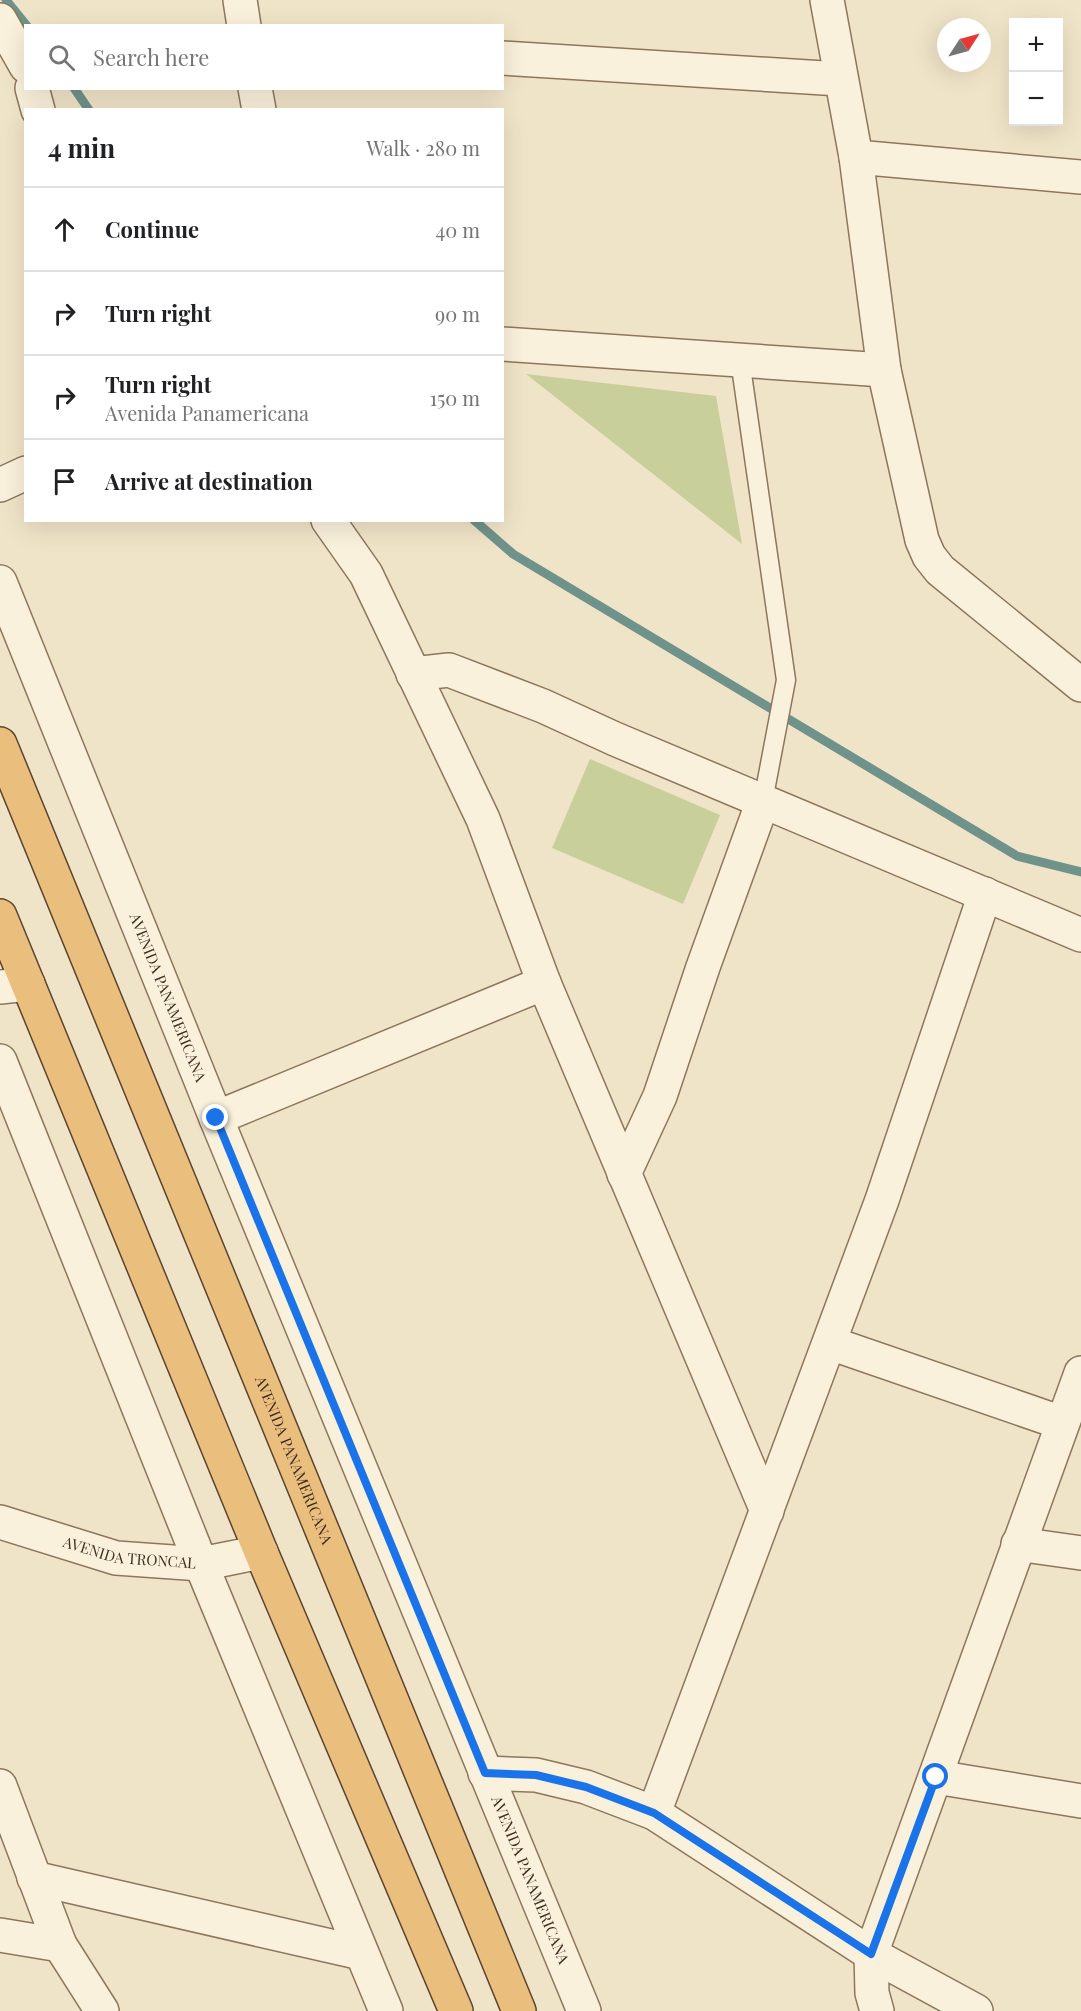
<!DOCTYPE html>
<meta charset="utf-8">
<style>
body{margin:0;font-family:"Playfair Display",serif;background:#f2f2f2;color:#202124}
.controls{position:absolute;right:18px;top:18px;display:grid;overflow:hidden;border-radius:0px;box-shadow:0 6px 24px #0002}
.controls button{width:54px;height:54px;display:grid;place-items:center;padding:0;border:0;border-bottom:2px solid #e0e0e0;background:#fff;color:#202124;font:30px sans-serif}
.compass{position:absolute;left:937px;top:18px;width:54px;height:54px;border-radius:50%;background:#fff;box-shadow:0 6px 24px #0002;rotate:54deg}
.stop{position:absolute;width:18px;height:18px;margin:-14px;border:4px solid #1a73e8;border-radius:50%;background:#fff}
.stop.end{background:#1a73e8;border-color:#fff;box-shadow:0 2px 6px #0008}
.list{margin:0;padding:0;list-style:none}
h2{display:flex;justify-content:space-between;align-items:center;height:78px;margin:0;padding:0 24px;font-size:26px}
h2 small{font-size:20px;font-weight:400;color:#757577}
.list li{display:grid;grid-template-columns:39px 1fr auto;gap:18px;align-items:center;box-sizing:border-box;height:84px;padding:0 24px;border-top:2px solid #e0e0e0}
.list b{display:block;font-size:22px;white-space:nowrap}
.list p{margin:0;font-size:20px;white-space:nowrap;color:#757577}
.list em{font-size:20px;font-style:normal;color:#757577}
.icon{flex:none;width:33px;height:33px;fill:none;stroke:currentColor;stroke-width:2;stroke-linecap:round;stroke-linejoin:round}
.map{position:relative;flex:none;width:1081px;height:2011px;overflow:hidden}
.search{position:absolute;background:#fff;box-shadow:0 6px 24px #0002;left:24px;top:24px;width:480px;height:66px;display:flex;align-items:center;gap:15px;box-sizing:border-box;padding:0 21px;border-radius:0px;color:#757577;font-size:22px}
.panel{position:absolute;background:#fff;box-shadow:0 6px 24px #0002;left:24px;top:108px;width:480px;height:414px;border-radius:0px}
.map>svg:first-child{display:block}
.green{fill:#c9cf9b}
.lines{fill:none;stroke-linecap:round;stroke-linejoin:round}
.stream{stroke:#6f938a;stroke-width:9}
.service-casing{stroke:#8d765c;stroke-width:21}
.minor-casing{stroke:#8d765c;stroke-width:36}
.trunk-casing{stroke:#5b4430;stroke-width:36}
.service{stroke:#faf1dc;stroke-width:18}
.minor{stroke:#faf1dc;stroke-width:33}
.trunk{stroke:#eabe7c;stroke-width:33}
.route{stroke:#1a73e8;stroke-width:8}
.labels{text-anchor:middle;stroke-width:4.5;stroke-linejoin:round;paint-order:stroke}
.street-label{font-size:15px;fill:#3d2e20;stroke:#f7eed8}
</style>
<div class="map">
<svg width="1081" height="2011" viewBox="0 0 1081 2011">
<rect width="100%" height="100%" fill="#f0e4c8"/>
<g class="green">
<path d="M 526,374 L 716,396 L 742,544 Z"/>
<path d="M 590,759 L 720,815 L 683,904 L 552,848 Z"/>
</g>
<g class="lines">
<g class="stream">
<path d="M 6,0 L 27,26"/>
<path d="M 74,88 L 89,110"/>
<path d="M 474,520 L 513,554 L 1017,856 L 1081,872"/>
</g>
<defs>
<path id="service" d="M 740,360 L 786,680 L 763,801"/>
<g id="minor">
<path d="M 240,0 L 244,26"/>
<path d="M 827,0 L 856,157 L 1081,177"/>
<path d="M 0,20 L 26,66"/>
<path d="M 502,58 L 840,79"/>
<path d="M 32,88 L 38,110"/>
<path d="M 255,88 L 259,110"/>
<path d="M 856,157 L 884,370 L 922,540 L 929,556 L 940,570 L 1081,685"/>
<path d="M 502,344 L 884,370"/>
<path d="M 0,485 L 26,473"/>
<path d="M 328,520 L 366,574 L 483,819 L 544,983 L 767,1511"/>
<path id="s1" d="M 0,582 L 216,1118 L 584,2011"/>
<path d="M 413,674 L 449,670 L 543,706 L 615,739 L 1081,935"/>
<path d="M 0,987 L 28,984"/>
<path d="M 0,1061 L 201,1564 L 386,2011"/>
<path d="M 216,1118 L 544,983"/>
<path d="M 624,1174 L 660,1096 L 703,967 L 763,801"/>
<path d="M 830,1343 L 1062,1423"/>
<path id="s2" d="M 0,1522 L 116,1558 L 201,1564 L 261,1552"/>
<path d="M 1018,1544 L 1081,1553"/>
<path d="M 485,1773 L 536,1775 L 586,1787 L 654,1813 L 871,1954 L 976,2011"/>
<path d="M 936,1777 L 1081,1801"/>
<path d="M 0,1786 L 60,1945 L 102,2011"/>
<path d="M 654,1813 L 882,1200 L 985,894"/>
<path d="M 34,1878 L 361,1953"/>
<path d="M 0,1935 L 60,1945"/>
<path d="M 877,2011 L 872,1993 L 871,1954 L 1081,1373"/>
</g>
<g id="trunk">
<path id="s3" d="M 0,744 L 519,2011"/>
<path d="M 0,916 L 261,1552 L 456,2011"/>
</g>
</defs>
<use href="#service" class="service-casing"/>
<use href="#minor" class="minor-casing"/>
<use href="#trunk" class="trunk-casing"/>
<use href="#service" class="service"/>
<use href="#minor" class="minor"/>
<use href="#trunk" class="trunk"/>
</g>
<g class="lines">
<path class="route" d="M 216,1118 L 485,1773 L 536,1775 L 586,1787 L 654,1813 L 871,1954 L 936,1777"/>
</g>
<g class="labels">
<g class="street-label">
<text dy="5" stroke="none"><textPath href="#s1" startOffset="448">AVENIDA PANAMERICANA</textPath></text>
<text dy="5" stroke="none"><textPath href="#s3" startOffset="774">AVENIDA PANAMERICANA</textPath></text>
<text dy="5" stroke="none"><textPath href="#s2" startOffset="134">AVENIDA TRONCAL</textPath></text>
<text dy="5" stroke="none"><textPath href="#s1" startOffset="1402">AVENIDA PANAMERICANA</textPath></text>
</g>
</g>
</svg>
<div class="controls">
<button>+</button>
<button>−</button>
</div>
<svg class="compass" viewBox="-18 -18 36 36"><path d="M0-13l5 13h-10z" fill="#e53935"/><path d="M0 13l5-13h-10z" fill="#757577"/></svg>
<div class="stop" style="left:936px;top:1777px"></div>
<div class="stop end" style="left:216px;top:1118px"></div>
<div class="search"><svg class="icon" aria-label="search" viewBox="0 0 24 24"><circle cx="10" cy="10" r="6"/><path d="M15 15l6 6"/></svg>Search here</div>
<section class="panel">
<h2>4 min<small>Walk · 280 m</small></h2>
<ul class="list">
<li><svg class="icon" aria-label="ahead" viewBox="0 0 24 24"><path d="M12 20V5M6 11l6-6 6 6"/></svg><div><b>Continue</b></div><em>40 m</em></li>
<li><svg class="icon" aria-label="right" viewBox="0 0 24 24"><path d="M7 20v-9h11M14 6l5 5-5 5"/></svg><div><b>Turn right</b></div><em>90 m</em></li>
<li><svg class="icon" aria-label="right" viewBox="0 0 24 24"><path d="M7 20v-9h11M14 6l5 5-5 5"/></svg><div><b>Turn right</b><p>Avenida Panamericana</p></div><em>150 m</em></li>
<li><svg class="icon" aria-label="arrive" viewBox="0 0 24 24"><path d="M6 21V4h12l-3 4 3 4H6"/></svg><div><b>Arrive at destination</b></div></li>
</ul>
</section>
</div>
